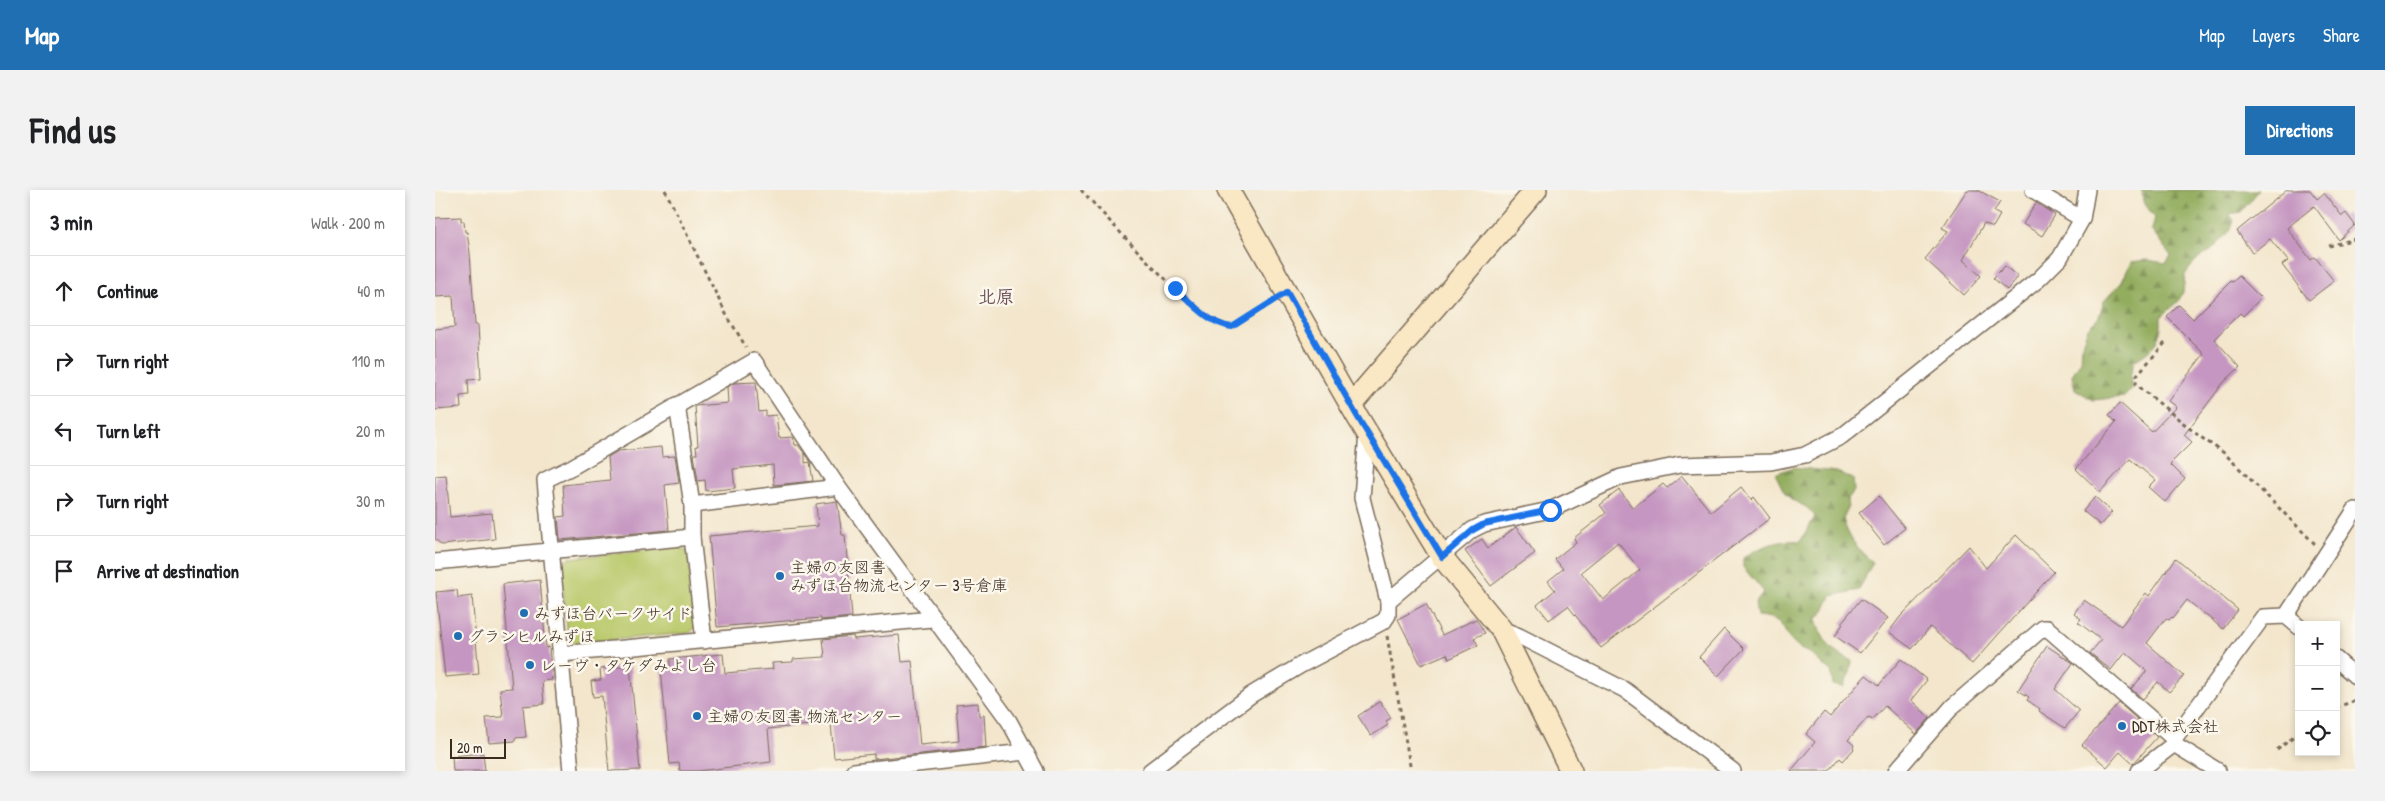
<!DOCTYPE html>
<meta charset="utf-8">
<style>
body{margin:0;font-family:"Patrick Hand","Klee One",sans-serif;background:#f2f2f2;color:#202124}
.controls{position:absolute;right:15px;bottom:15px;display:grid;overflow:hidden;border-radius:0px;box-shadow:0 2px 8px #0003}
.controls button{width:45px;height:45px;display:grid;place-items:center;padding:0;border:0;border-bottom:1px solid #e0e0e0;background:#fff;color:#202124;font:25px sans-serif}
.scale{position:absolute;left:15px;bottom:12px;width:56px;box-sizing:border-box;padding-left:5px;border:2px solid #3b2a1e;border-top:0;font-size:14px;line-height:18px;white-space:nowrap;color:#3b2a1e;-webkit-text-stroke:4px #fbf7ec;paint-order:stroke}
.stop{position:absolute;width:15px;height:15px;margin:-11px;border:4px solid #1a73e8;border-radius:50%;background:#fff}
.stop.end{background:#1a73e8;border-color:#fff;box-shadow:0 1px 5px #0008}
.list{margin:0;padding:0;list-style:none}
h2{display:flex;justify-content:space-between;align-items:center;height:65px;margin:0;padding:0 20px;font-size:21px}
h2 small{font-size:16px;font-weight:400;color:#757577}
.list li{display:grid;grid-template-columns:32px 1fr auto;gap:15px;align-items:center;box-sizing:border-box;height:70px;padding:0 20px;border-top:1px solid #e0e0e0}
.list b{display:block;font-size:19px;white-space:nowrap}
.list em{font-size:16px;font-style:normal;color:#757577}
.icon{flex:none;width:28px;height:28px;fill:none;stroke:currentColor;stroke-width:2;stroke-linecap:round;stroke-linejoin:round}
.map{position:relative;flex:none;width:1920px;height:581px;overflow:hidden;border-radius:0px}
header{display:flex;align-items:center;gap:30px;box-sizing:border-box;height:70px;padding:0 25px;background:#1f6fb2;color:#fff}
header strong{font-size:24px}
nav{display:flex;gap:28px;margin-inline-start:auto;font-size:18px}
.intro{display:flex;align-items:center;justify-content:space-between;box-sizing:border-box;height:120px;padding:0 30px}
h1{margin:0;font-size:35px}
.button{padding:12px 22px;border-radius:0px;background:#1f6fb2;color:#fff;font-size:18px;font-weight:700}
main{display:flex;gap:30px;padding:0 30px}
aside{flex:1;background:#fff;border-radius:0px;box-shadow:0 2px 8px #0003}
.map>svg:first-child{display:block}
.green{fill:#bac96b;stroke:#7a7a44}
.forest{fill:url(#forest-firs);stroke:#676c3e}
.building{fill:#c596c1;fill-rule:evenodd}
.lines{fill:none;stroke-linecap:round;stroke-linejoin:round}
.street-casing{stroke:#7b6c5b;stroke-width:18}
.secondary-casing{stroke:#7b6c5b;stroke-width:24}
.path{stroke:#7b6c5b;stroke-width:3;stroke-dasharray:4 4;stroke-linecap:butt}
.street{stroke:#fff;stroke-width:15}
.secondary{stroke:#fae7c3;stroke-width:21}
.route{stroke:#1a73e8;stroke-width:6}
.poi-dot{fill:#1f6fb2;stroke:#fbf7ec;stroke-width:2}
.labels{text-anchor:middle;stroke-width:5;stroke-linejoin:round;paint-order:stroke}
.poi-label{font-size:16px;fill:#3b2a1e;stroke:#fbf7ec;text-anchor:start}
.neighbourhood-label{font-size:18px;font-weight:bold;fill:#6b5057;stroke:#fbf7ec}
</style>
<header>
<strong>Map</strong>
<nav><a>Map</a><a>Layers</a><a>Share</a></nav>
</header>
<div class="intro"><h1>Find us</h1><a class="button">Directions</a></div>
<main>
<aside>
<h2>3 min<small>Walk · 200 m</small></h2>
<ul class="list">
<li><svg class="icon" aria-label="ahead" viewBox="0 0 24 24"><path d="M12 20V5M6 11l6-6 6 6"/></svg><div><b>Continue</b></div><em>40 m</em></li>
<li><svg class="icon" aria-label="right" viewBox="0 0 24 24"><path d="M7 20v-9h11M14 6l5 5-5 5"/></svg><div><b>Turn right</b></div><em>110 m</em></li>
<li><svg class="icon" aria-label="left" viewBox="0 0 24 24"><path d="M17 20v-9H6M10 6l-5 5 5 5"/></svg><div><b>Turn left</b></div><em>20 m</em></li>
<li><svg class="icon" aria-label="right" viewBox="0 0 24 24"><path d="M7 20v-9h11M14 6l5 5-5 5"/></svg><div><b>Turn right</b></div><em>30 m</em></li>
<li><svg class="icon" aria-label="arrive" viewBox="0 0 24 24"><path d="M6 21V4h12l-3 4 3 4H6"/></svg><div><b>Arrive at destination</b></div></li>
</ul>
</aside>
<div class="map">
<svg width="1920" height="581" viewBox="0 0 1920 581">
<defs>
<pattern id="forest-firs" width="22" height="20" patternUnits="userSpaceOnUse" patternTransform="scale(1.25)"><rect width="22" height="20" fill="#93ad5f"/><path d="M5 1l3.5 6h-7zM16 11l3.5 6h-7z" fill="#798d4e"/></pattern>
</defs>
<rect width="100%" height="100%" fill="#fbf7ec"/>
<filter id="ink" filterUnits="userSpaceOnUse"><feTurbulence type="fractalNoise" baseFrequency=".02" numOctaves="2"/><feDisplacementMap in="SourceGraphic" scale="10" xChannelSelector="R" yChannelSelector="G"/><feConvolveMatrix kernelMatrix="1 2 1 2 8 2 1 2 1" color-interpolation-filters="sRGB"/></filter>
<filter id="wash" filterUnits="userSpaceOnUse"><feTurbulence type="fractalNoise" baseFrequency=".0096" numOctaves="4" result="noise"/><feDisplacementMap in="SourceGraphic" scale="20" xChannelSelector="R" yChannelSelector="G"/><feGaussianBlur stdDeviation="1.12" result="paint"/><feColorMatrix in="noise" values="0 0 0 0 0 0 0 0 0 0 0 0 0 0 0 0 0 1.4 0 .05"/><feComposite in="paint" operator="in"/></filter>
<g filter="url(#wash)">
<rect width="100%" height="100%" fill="#f3e6cc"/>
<path class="green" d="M 246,357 L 253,362 L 261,436 L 255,443 L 139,453 L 133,448 L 126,376 L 134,368 Z"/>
<g class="forest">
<path d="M 1706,0 L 1824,0 L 1806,22 L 1794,24 L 1799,30 L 1795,41 L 1777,60 L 1760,71 L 1750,85 L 1748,102 L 1743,112 L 1726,127 C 1727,153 1720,158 1699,171 L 1695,187 L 1697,199 L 1689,207 L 1658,210 L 1640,199 L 1637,185 L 1646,171 L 1647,154 L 1653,138 L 1664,127 L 1669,111 L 1687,92 L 1696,72 L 1712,70 L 1731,73 L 1736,66 L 1716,39 L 1720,28 L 1710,14 Z"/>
<path d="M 1358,277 L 1402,282 L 1418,289 L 1419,301 L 1412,310 L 1413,319 L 1408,329 C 1413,347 1423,361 1438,372 L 1424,400 L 1396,406 L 1389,421 L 1381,430 C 1388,452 1397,462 1417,471 L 1415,483 L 1408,497 L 1398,495 L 1396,480 C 1386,475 1385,472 1378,465 C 1374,462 1368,461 1364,458 C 1343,442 1355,428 1322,426 L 1320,412 L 1329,402 L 1308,377 L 1308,368 C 1325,356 1345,349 1365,351 L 1380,327 C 1370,311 1363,317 1352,305 C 1347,300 1344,290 1340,284 Z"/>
</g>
<g id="blocks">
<g class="building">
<path d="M 1532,0 L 1543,0 L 1565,12 L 1559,22 L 1565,25 L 1558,37 L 1549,33 L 1528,70 L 1546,86 L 1529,105 L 1490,69 L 1513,41 L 1507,38 Z"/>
<path d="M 1852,0 L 1875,0 L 1882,9 L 1889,3 L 1907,26 L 1911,23 L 1920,35 L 1904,50 L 1879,16 L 1852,38 L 1876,70 L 1880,67 L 1899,91 L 1874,110 L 1847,75 L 1853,71 L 1835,49 L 1817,63 L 1802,41 Z"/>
<path d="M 1601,13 L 1620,25 L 1607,46 L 1588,34 Z"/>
<path d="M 26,27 L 26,31 L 29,31 L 30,42 L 32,42 L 35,63 L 40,135 L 43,135 L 46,189 L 33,190 L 34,205 L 25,206 L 26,218 L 0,220 L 0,139 L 20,137 L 18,106 L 0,107 L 0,28 Z"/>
<path d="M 1570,76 L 1583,87 L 1572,100 L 1558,88 Z"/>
<path d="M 1804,86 L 1826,108 L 1808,126 L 1805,123 L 1779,149 L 1805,177 L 1789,192 L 1749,245 L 1757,252 L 1735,274 L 1750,289 L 1730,312 L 1713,297 L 1720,290 L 1695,269 L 1665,302 L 1641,279 L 1681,232 L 1674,225 L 1685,213 L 1717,242 L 1741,217 L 1733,211 L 1769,164 L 1732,127 L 1744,115 L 1758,129 L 1796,91 L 1798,92 Z"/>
<path d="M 321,192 L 324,222 L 331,221 L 331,226 L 341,225 L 344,248 L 358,247 L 360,255 L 363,255 L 370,264 L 370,273 L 375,272 L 378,291 L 339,295 L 338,275 L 298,279 L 300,298 L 271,301 L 270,290 L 263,291 L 259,264 L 262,264 L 261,256 L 263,256 L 260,216 L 293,213 L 292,197 L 299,193 Z"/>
<path d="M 226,257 L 227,267 L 240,266 L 244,293 L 230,295 L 234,340 L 125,350 L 123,327 L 130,326 L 128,295 L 175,290 L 173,267 L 183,261 Z"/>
<path d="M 11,285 L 15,327 L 57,323 L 60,349 L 7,355 L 0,349 L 0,286 Z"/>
<path d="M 1247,286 L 1276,322 L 1306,297 L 1316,310 L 1319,307 L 1335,328 L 1166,458 L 1133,416 L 1114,430 L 1102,415 L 1120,400 L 1113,391 L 1128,379 L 1120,369 L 1141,352 L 1139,348 L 1171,323 L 1165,315 L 1184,300 L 1198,318 L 1228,294 L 1232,298 ZM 1183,352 L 1205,380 L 1168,410 L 1146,382 Z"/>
<path d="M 1444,306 L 1470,338 L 1449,355 L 1424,323 Z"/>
<path d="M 1660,307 L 1677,322 L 1665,335 L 1648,321 Z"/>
<path d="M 402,311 L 407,345 L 410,345 L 417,427 L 386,430 L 386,428 L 282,437 L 274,346 L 383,336 L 381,314 Z"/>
<path d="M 1081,337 L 1100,363 L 1056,396 L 1030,361 L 1047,349 L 1053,358 Z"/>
<path d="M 1581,345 L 1619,382 L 1537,474 L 1495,437 L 1477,459 L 1454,442 L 1465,427 L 1534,356 L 1551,378 Z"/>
<path d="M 1741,368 L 1803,420 L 1788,439 L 1752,410 L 1738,428 L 1737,427 L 1734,430 L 1731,428 L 1712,453 L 1749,486 L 1734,502 L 1723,492 L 1708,509 L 1696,499 L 1712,481 L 1690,462 L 1676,480 L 1655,463 L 1666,450 L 1643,432 L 1646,429 L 1639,423 L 1649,410 L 1686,436 L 1711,403 L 1714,406 Z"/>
<path d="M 105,390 L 111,458 L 114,457 L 117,490 L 107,491 L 109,514 L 88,516 L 91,547 L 80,548 L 80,551 L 54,553 L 51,528 L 68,527 L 65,499 L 77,498 L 68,394 Z"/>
<path d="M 22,400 L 23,408 L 37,406 L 44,484 L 10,487 L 1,402 Z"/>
<path d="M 1426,409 L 1453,428 L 1425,463 L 1400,446 L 1408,434 L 1406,433 Z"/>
<path d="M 991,414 L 1007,445 L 1041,429 L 1050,443 L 1039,448 L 1043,455 L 1014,469 L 1012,464 L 986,475 L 963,429 Z"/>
<path d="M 1289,439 L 1309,459 L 1283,486 L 1264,467 Z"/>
<path d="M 464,445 L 467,472 L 477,471 L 485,555 L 524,551 L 521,515 L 543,513 L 544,526 L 549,525 L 551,557 L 439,569 L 439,564 L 399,568 L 396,533 L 333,539 L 336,572 L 263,581 L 245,581 L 244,573 L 235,574 L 226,479 L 235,478 L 235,469 L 288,464 L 290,483 L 338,479 L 337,473 L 358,472 L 358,469 L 390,467 L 388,449 L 418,446 L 419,449 Z"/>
<path d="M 1612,456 L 1638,473 L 1620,499 L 1644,521 L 1630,538 L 1604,521 L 1605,519 L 1592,510 L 1594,507 L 1583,500 Z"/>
<path d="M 1466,469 L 1492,490 L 1476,510 L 1495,528 L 1481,544 L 1450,516 L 1438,529 L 1433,527 L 1413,550 L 1419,555 L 1418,557 L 1419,559 L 1408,571 L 1405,568 L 1394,581 L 1356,581 L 1380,552 L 1371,544 L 1389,522 L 1395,527 L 1431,485 L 1444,495 Z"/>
<path d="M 195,476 L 205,580 L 174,581 L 167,506 L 158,507 L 156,491 L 166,490 L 165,479 Z"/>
<path d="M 945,511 L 956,528 L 951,531 L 953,535 L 936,546 L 923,526 Z"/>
<path d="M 1684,513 L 1722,547 L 1698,574 L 1685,562 L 1672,577 L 1647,555 Z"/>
<path d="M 48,563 L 50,581 L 18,581 L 17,566 Z"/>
</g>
</g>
</g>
<g filter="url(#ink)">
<use href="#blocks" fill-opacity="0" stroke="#7b6c5b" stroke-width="1"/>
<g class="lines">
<defs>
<g id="street">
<path d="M 1598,0 L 1647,29"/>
<path d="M 242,215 L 257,315 L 257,347 L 269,451"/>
<path d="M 257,315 L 403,297"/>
<path d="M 0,372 L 257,347"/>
<path d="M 953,411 L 1037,340 L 1049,334 L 1115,320 L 1186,287 L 1245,275 L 1336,272 L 1370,265 L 1407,246 L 1604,89 L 1625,68 L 1647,29 L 1652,0"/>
<path d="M 1851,426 L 1920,320"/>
<path d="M 1066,439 L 1084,446 L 1190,500 L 1298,581"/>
<path d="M 126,464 L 497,429"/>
<path d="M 1901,469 L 1920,486"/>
<path d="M 1739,554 L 1783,581"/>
<path d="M 136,581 L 110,290 L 137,277 L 319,171 L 403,297 L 574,531 L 601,581"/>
<path d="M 419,581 L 590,562"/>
<path d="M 715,581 L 816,505 L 866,475 L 949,431 L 953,425 L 953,411 L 927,308 L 932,242"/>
<path d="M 1461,581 L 1518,516 L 1608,438 L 1612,438 L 1739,549"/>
<path d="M 1704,581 L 1739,554 L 1739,549 L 1828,427 L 1851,426 L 1864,437"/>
</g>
<g id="secondary">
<path d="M 793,0 L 922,226 L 1007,367 L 1066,439 L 1136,581"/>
<path d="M 916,215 L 1101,0"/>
</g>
</defs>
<use href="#street" class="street-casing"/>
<use href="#secondary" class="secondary-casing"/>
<g class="path">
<path d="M 230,0 L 291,124 L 311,157"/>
<path d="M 646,0 C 674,29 762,132 797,137 L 836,113"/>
<path d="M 1894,56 L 1920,49"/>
<path d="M 1730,153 L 1702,185 L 1701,194 L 1764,246 L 1789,263 L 1880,354"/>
<path d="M 952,446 L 976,581"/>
<path d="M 1901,518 L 1920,510"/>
<path d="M 1842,560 L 1864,543"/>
</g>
<use href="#street" class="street"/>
<use href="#secondary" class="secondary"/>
</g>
</g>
<g class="lines" filter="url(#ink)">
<path class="route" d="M 740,98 C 757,113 774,134 797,137 L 852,102 L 922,226 L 1007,367 L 1038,340 L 1049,334 L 1115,320"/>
</g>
<g class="poi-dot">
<circle cx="345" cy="386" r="5"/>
<circle cx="89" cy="423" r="5"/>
<circle cx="23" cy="446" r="5"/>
<circle cx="95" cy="475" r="5"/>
<circle cx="262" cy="526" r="5"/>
<circle cx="1687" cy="536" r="5"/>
</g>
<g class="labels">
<g class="poi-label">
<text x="355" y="383">主婦の友図書<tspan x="355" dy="18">みずほ台物流センター 3号倉庫</tspan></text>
<text x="99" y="429">みずほ台パークサイド</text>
<text x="33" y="452">グランヒルみずほ</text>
<text x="105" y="481">レーヴ・タケダみよし台</text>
<text x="272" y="532">主婦の友図書 物流センター</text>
<text x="1697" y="542">DDT株式会社</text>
</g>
<g class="neighbourhood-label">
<text x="561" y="113">北原</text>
</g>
</g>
</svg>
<div class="controls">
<button>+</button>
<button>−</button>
<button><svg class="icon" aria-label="locate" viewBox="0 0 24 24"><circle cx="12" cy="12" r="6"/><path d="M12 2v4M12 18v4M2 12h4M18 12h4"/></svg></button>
</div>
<div class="scale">20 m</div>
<div class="stop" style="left:1115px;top:320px"></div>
<div class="stop end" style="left:740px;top:98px"></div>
</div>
</main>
